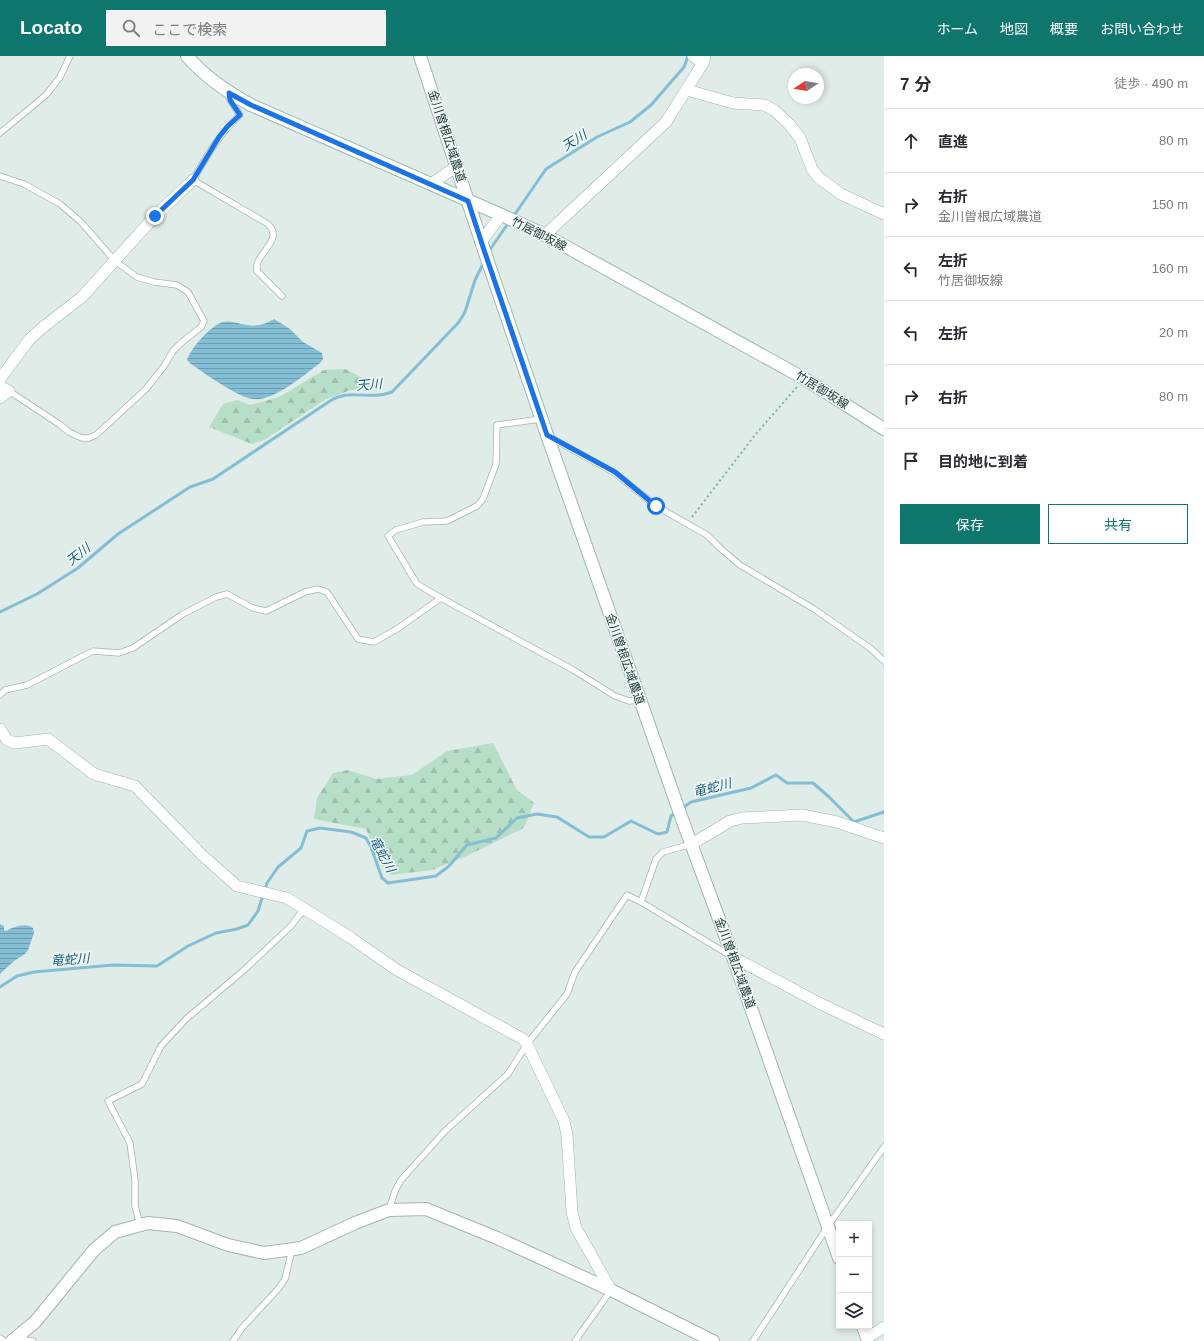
<!DOCTYPE html>
<html lang="ja">
<meta charset="utf-8">
<style>
body{margin:0;font-family:Helvetica,"Noto Sans JP",sans-serif;background:#f2f2f3;color:#2b2b33}
.controls{position:absolute;right:12px;bottom:12px;display:grid;overflow:hidden;border-radius:0px;box-shadow:0 2px 6px #0003}
.controls button{width:36px;height:36px;display:grid;place-items:center;padding:0;border:0;border-bottom:1px solid #e1e1e2;background:#fff;color:#2b2b33;font:20px sans-serif}
.compass{position:absolute;left:788px;top:12px;width:36px;height:36px;border-radius:50%;background:#fff;box-shadow:0 2px 6px #0003;rotate:258deg}
.stop{position:absolute;width:12px;height:12px;margin:-9px;border:3px solid #1a73e8;border-radius:50%;background:#fff}
.stop.end{background:#1a73e8;border-color:#fff;box-shadow:0 1px 4px #0008}
.list{margin:0;padding:0;list-style:none}
h2{display:flex;justify-content:space-between;align-items:center;height:52px;margin:0;padding:0 16px;font-size:17px}
h2 small{font-size:13px;font-weight:400;color:#7c7c81}
.list li{display:grid;grid-template-columns:26px 1fr auto;gap:12px;align-items:center;box-sizing:border-box;height:64px;padding:0 16px;border-top:1px solid #e1e1e2}
.list b{display:block;font-size:15px;white-space:nowrap}
.list p{margin:0;font-size:13px;white-space:nowrap;color:#7c7c81}
.list em{font-size:13px;font-style:normal;color:#7c7c81}
.actions{display:flex;gap:8px;padding:12px 16px}
.actions a{flex:1;padding:9px 0;border:1px solid #0f766e;border-radius:0px;text-align:center;font-size:14px;color:#0f766e}
.actions .main{background:#0f766e;color:#fff}
.icon{flex:none;width:22px;height:22px;fill:none;stroke:currentColor;stroke-width:2;stroke-linecap:round;stroke-linejoin:round}
.map{position:relative;flex:none;width:884px;height:1285px;overflow:hidden}
header{display:flex;align-items:center;gap:24px;box-sizing:border-box;height:56px;padding:0 20px;background:#0f766e;color:#fff}
header strong{font-size:19px}
nav{display:flex;gap:22px;margin-inline-start:auto;font-size:14px}
.search{width:280px;height:36px;background:#f2f2f3;display:flex;align-items:center;gap:10px;box-sizing:border-box;padding:0 14px;border-radius:0px;color:#7c7c81;font-size:15px}
main{display:flex}
aside{flex:1;background:#fff}
.map>svg:first-child{display:block}
.forest{fill:url(#forest-firs)}
.water{fill:url(#water-rules)}
.lines{fill:none;stroke-linecap:round;stroke-linejoin:round}
.stream{stroke:#84bed5;stroke-width:3}
.service-casing{stroke:#a3b4b0;stroke-width:7}
.minor-casing{stroke:#a3b4b0;stroke-width:12}
.tertiary-casing{stroke:#a3b4b0;stroke-width:14}
.secondary-casing{stroke:#9eb9b3;stroke-width:14}
.path{stroke:#7eb2a9;stroke-width:2;stroke-dasharray:2 3;stroke-linecap:butt}
.service{stroke:#fff;stroke-width:5.5}
.minor{stroke:#fff;stroke-width:11}
.tertiary{stroke:#fff;stroke-width:12}
.secondary{stroke:#fff;stroke-width:12}
.route{stroke:#1a73e8;stroke-width:5}
.labels{text-anchor:middle;stroke-width:3;stroke-linejoin:round;paint-order:stroke}
.street-label{font-size:12px;fill:#203e3a;stroke:#f1f8f6}
.water-label{font-size:13px;font-style:italic;fill:#165e7e;stroke:#f1f8f6}
</style>
<header>
<strong>Locato</strong>
<div class="search"><svg class="icon" aria-label="search" viewBox="0 0 24 24"><circle cx="10" cy="10" r="6"/><path d="M15 15l6 6"/></svg>ここで検索</div>
<nav><a>ホーム</a><a>地図</a><a>概要</a><a>お問い合わせ</a></nav>
</header>
<main>
<div class="map">
<svg width="884" height="1285" viewBox="0 0 884 1285">
<defs>
<pattern id="forest-firs" width="22" height="20" patternUnits="userSpaceOnUse"><rect width="22" height="20" fill="#b7dfc7"/><path d="M5 1l3.5 6h-7zM16 11l3.5 6h-7z" fill="#9dc0ac"/></pattern>
<pattern id="water-rules" width="6" height="5" patternUnits="userSpaceOnUse"><rect width="6" height="5" fill="#84bed5"/><path d="M0 2.5h6" fill="none" stroke="#6c9cae"/></pattern>
</defs>
<rect width="100%" height="100%" fill="#e0ece8"/>
<g class="forest">
<path d="M 345,313 L 372,327 L 368,334 L 351,334 L 326,343 L 264,384 L 252,388 L 209,371 L 223,348 L 237,344 L 250,349 L 279,341 L 324,314 Z"/>
<path d="M 493,687 L 517,734 L 534,747 L 524,772 L 469,799 L 432,814 L 391,819 L 382,811 L 366,773 L 314,763 L 317,742 L 333,717 L 348,714 L 376,723 L 412,719 L 447,695 Z"/>
</g>
<g class="water">
<path d="M 274,263 L 290,273 L 303,286 L 322,297 L 323,303 L 320,307 C 304,319 273,346 253,343 C 239,342 204,317 191,308 L 187,304 C 191,292 211,269 223,266 C 231,264 239,268 247,269 C 257,271 266,268 274,263 Z"/>
<path d="M 0,868 L 4,870 L 4,874 L 6,875 C 13,871 26,866 33,872 L 34,877 L 28,894 L 25,898 L 14,905 L 0,918 Z"/>
</g>
<g class="lines">
<g class="stream">
<path d="M 513,161 L 546,113 L 597,81 L 630,66 L 651,49 L 684,11 L 688,0"/>
<path d="M 489,195 L 509,166"/>
<path d="M 0,556 L 37,538 L 78,512 L 118,478 L 190,431 L 213,423 L 333,343 C 338,341 343,339 348,339 C 365,338 376,342 392,336 L 459,266 L 465,256 L 475,224 L 484,206"/>
<path d="M 681,753 L 691,746 L 751,732 L 776,719 L 787,727 L 813,727 L 828,740 L 854,766 L 884,756"/>
<path d="M 265,834 L 267,827 L 278,811 L 301,792 L 307,775 L 320,772 L 351,776 L 366,782 L 371,791 L 382,822 L 388,827 L 436,820 L 449,810 L 467,789 L 496,782 L 517,762 L 537,758 L 557,761 L 589,781 L 604,781 L 631,765 L 658,778 L 667,776 L 671,760 L 677,756"/>
<path d="M 0,931 L 17,920 L 34,916 L 113,909 L 157,910 L 188,890 L 216,877 L 237,873 L 248,869 L 258,855 L 263,839"/>
</g>
<defs>
<g id="service">
<path d="M 229,38 L 230,44 L 240,59 C 219,78 207,100 193,124 L 268,168 C 283,182 261,195 257,208 C 257,209 257,214 257,215 L 282,240"/>
<path d="M 0,77 L 46,39 L 60,21 L 70,0"/>
<path d="M 0,120 L 24,128 L 60,148 L 81,166 L 115,205 L 137,221 L 154,226 L 177,229 L 188,236 L 204,265 L 201,271 L 181,287 L 173,295 L 164,310 L 146,333 L 96,379 L 89,382 L 82,382 L 69,376 L 59,368 L 9,335"/>
<path d="M 548,380 L 615,417 L 656,450 L 707,479 L 720,492 L 740,509 L 814,553 L 870,592 L 884,605"/>
<path d="M 441,542 L 417,528 L 388,480 L 396,474 L 423,466 L 447,465 L 477,450 L 483,443 L 496,408 L 497,369 L 541,363"/>
<path d="M 0,639 L 5,634 L 27,629 L 93,595 L 119,597 L 133,592 L 183,558 L 216,541 L 227,538 L 253,552 L 266,555 L 305,536 L 318,533 L 327,536 L 358,583 L 374,586 L 397,573 L 441,542 L 575,615 L 615,640 L 629,645 L 640,644"/>
<path d="M 641,846 L 656,803 L 663,796 L 692,788"/>
<path d="M 389,1154 L 395,1135 L 401,1124 L 446,1074 L 508,1018 L 527,988 L 567,938 L 575,916 L 627,839 L 641,846 L 731,900"/>
<path d="M 140,1169 L 135,1150 L 135,1124 L 130,1087 L 108,1045 L 142,1028 L 161,990 L 186,963 L 243,915 L 291,870 L 300,858 L 308,854"/>
<path d="M 0,1282 L 5,1285"/>
<path d="M 17,1283 L 33,1285"/>
<path d="M 233,1285 L 242,1272 L 278,1233 L 285,1223 L 292,1194"/>
<path d="M 575,1285 L 611,1234"/>
<path d="M 753,1285 L 828,1170 L 884,1091"/>
</g>
<g id="minor">
<path d="M 693,0 L 703,7"/>
<path d="M 687,34 L 733,47 L 764,49 L 774,54 L 789,68 L 800,82 L 812,113 L 819,122 L 841,138 L 884,158"/>
<path d="M 431,128 L 457,110"/>
<path d="M 545,179 L 666,66 L 703,7 L 705,0"/>
<path d="M 481,186 L 501,159"/>
<path d="M 0,323 L 29,284 L 42,272 L 82,241 L 155,160 L 193,124"/>
<path d="M 0,330 L 9,335 L 0,342"/>
<path d="M 0,673 L 7,684 L 15,687 L 48,683 L 94,718 L 135,730 L 202,799 L 237,830 L 287,842 L 351,882 L 397,914 L 523,983 L 527,988 L 564,1065 L 567,1079 L 572,1156 L 576,1172 L 611,1234"/>
<path d="M 692,788 L 730,765 L 742,762 L 802,759 L 837,766 L 884,782"/>
<path d="M 733,901 L 819,947 L 884,978"/>
<path d="M 867,1282 L 884,1271"/>
</g>
<g id="tertiary">
<path d="M 420,0 L 484,194 L 547,379 L 682,763 L 733,901 L 839,1202"/>
<path d="M 863,1270 L 868,1285"/>
<path d="M 12,1285 L 35,1266 L 94,1194 L 115,1176 L 148,1167 L 177,1170 L 228,1189 L 264,1197 L 301,1192 L 355,1167 L 389,1154 L 426,1153 L 497,1182 L 611,1234 L 713,1285"/>
</g>
<path id="secondary" d="M 187,0 C 205,21 227,36 251,49 L 506,161 L 545,179 L 805,323 L 884,373"/>
</defs>
<use href="#service" class="service-casing"/>
<use href="#minor" class="minor-casing"/>
<use href="#tertiary" class="tertiary-casing"/>
<use href="#secondary" class="secondary-casing"/>
<path class="path" d="M 692,461 L 755,379 L 797,331"/>
<use href="#service" class="service"/>
<use href="#minor" class="minor"/>
<use href="#tertiary" class="tertiary"/>
<use href="#secondary" class="secondary"/>
</g>
<g class="lines">
<path class="route" d="M 155,160 L 193,124 L 219,81 L 228,70 L 240,59 L 230,44 L 229,37 L 251,49 L 468,145 L 484,194 L 547,379 L 615,416 L 656,450"/>
</g>
<g class="labels">
<g class="street-label">
<text transform="translate(447 80) rotate(72)" y="4">金川曽根広域農道</text>
<text transform="translate(539 178) rotate(27)" y="4">竹居御坂線</text>
<text transform="translate(822 334) rotate(32)" y="4">竹居御坂線</text>
<text transform="translate(625 603) rotate(71)" y="4">金川曽根広域農道</text>
<text transform="translate(735 907) rotate(70)" y="4">金川曽根広域農道</text>
</g>
<g class="water-label">
<text transform="translate(574 84) rotate(-32)" y="5">天川</text>
<text transform="translate(369 328) rotate(-4)" y="5">天川</text>
<text transform="translate(78 498) rotate(-38)" y="5">天川</text>
<text transform="translate(712 731) rotate(-14)" y="5">竜蛇川</text>
<text transform="translate(383 798) rotate(62)" y="5">竜蛇川</text>
<text transform="translate(70 903) rotate(-4)" y="5">竜蛇川</text>
</g>
</g>
</svg>
<div class="controls">
<button>+</button>
<button>−</button>
<button><svg class="icon" aria-label="layers" viewBox="0 0 24 24"><path d="M12 4l9 5-9 5-9-5zM3 14l9 5 9-5"/></svg></button>
</div>
<svg class="compass" viewBox="-18 -18 36 36"><path d="M0-13l5 13h-10z" fill="#e53935"/><path d="M0 13l5-13h-10z" fill="#7c7c81"/></svg>
<div class="stop" style="left:656px;top:450px"></div>
<div class="stop end" style="left:155px;top:160px"></div>
</div>
<aside>
<h2>7 分<small>徒歩 · 490 m</small></h2>
<ul class="list">
<li><svg class="icon" aria-label="ahead" viewBox="0 0 24 24"><path d="M12 20V5M6 11l6-6 6 6"/></svg><div><b>直進</b></div><em>80 m</em></li>
<li><svg class="icon" aria-label="right" viewBox="0 0 24 24"><path d="M7 20v-9h11M14 6l5 5-5 5"/></svg><div><b>右折</b><p>金川曽根広域農道</p></div><em>150 m</em></li>
<li><svg class="icon" aria-label="left" viewBox="0 0 24 24"><path d="M17 20v-9H6M10 6l-5 5 5 5"/></svg><div><b>左折</b><p>竹居御坂線</p></div><em>160 m</em></li>
<li><svg class="icon" aria-label="left" viewBox="0 0 24 24"><path d="M17 20v-9H6M10 6l-5 5 5 5"/></svg><div><b>左折</b></div><em>20 m</em></li>
<li><svg class="icon" aria-label="right" viewBox="0 0 24 24"><path d="M7 20v-9h11M14 6l5 5-5 5"/></svg><div><b>右折</b></div><em>80 m</em></li>
<li><svg class="icon" aria-label="arrive" viewBox="0 0 24 24"><path d="M6 21V4h12l-3 4 3 4H6"/></svg><div><b>目的地に到着</b></div></li>
</ul>
<div class="actions"><a class="main">保存</a><a>共有</a></div>
</aside>
</main>
